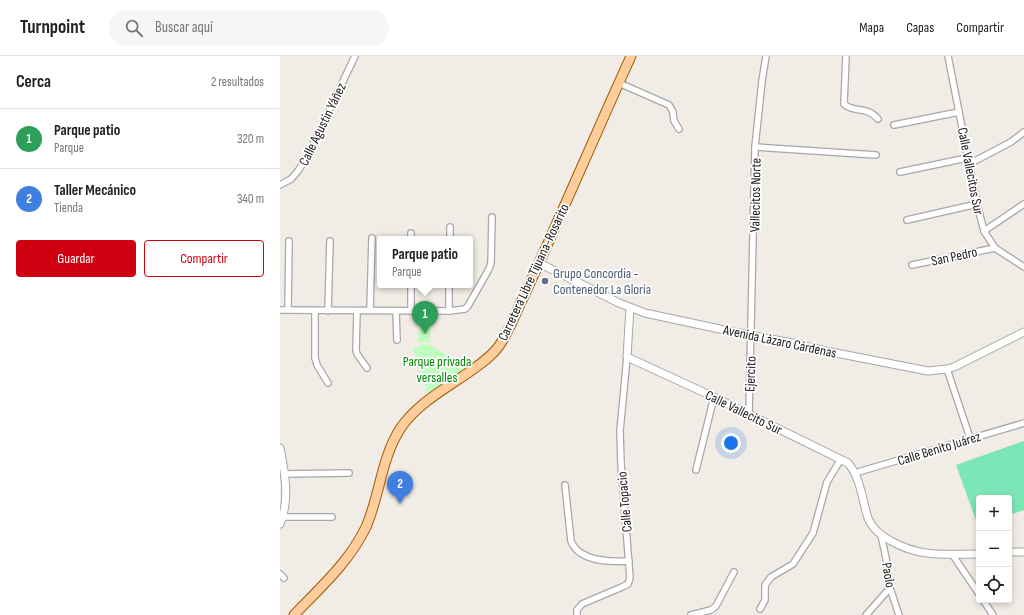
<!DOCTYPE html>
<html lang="es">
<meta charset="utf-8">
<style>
body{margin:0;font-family:"Sofia Sans Condensed",sans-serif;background:#f6f6f6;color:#222}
.controls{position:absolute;right:12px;bottom:12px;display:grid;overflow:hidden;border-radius:4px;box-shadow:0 2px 6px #0003}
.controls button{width:36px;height:36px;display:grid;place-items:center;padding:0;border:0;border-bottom:1px solid #e0e0e0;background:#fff;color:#222;font:20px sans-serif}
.you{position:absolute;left:451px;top:387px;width:14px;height:14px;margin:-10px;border:3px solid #fff;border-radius:50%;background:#1a73e8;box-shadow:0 0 0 6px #1a73e833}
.badge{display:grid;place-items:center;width:26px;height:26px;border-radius:50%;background:#cf0010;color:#fff;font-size:13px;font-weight:700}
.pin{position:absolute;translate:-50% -33px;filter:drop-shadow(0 1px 2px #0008)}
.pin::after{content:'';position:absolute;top:21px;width:14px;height:12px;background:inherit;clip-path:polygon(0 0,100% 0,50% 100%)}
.popup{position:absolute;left:97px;top:180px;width:96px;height:52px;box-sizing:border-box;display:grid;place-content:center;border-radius:4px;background:#fff;filter:drop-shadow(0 1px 3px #0005);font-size:13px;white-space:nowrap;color:#767676}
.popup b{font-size:15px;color:#222}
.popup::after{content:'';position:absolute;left:50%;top:100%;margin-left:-8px;border:8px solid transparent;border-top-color:#fff}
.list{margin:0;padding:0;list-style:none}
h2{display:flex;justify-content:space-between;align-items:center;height:52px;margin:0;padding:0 16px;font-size:17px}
h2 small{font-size:13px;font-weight:400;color:#767676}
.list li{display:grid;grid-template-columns:26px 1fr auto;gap:12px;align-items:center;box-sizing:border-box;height:60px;padding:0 16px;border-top:1px solid #e0e0e0}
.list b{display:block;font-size:15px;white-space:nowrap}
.list p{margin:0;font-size:13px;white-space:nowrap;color:#767676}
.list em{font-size:13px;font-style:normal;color:#767676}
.actions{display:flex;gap:8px;padding:12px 16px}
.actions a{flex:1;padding:9px 0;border:1px solid #cf0010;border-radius:4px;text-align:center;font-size:14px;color:#cf0010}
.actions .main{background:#cf0010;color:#fff}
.icon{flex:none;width:22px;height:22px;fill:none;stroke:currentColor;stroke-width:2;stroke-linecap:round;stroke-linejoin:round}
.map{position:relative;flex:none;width:744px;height:559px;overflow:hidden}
header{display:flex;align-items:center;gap:24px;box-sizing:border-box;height:56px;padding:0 20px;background:#fff;border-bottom:1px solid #e0e0e0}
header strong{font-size:19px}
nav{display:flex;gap:22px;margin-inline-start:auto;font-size:14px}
.search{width:280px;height:36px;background:#f6f6f6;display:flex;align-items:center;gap:10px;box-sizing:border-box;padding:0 14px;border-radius:22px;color:#767676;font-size:15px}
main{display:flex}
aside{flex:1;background:#fff}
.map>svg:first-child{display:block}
.park{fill:#bffebf}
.pitch{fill:#7de6b6}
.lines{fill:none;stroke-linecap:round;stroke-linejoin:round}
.minor-casing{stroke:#a7a7a7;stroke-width:8}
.tertiary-casing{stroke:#a7a7a7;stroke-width:9}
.primary-casing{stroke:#9b5c00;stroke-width:11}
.minor{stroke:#fff;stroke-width:5.5}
.tertiary{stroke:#fff;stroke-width:7}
.primary{stroke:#ffcd9c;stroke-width:9}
.service-dot{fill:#5c6f8a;stroke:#fff;stroke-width:1.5}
.labels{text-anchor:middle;stroke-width:3.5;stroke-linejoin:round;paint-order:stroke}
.street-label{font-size:14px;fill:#202020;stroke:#fff}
.service-label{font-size:14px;fill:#4e5e75;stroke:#fff;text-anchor:start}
.park-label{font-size:14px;fill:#028904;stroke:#fff}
</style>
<header>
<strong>Turnpoint</strong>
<div class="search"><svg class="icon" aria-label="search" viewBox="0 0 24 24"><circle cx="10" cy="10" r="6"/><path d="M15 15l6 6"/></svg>Buscar aquí</div>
<nav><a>Mapa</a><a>Capas</a><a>Compartir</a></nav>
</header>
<main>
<aside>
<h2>Cerca<small>2 resultados</small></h2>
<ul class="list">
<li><span class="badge" style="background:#2e9e5b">1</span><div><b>Parque patio</b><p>Parque</p></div><em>320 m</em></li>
<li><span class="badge" style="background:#3f7fe0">2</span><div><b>Taller Mecánico</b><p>Tienda</p></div><em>340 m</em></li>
</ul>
<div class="actions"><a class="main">Guardar</a><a>Compartir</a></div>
</aside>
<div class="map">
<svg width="744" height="559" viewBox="0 0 744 559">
<rect width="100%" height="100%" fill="#f1ece5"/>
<g class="park">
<path d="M 139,270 L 151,270 L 150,286 L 138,286 Z"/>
<path d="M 142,288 L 150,289 L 176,305 L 184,316 L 148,339 L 134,296 L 134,291 L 140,291 Z"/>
</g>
<path class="pitch" d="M 744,385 L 744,454 L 729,459 L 729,442 L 699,442 L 699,470 L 698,470 L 676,409 Z"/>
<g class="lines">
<defs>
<g id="minor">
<path d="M 566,0 L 564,48 C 575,58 586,49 598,63"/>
<path d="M 668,0 L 697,148 L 704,175 L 715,192 L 744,211"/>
<path d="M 339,27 L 389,49 L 393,56 L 394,65 L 399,73"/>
<path d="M 614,69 L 679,56"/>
<path d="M 475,91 L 596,99"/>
<path d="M 689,108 L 731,86 L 744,76"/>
<path d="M 620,116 L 687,102"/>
<path d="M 0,129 L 11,123 L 18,115 L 28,99 L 75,0"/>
<path d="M 627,164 L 697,148"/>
<path d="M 704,175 L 744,148"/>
<path d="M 131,183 L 131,177"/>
<path d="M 170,183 L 170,171"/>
<path d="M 632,209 L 715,192"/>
<path d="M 131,229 L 131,255"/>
<path d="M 0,254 L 169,255 L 185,253 L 188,250 L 209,213 L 211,207 L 212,161"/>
<path d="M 8,254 L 9,185"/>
<path d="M 90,254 L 92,182"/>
<path d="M 35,255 L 35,302 L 37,309 L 48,327"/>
<path d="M 48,255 L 50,185"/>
<path d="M 77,255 L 76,294 L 77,298 L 87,312"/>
<path d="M 116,255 L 117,284"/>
<path d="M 169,255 L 169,229"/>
<path d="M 667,313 L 690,382"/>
<path d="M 469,358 L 475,91 L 482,25 L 486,0"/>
<path d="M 416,414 L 434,341"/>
<path d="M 575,417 L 744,367"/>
<path d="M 4,418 L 69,417"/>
<path d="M 285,429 L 291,485 C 299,506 330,506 349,505"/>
<path d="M 3,461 L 52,461"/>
<path d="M 601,479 L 606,502 L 610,532 L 619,559"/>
<path d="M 672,498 L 699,538"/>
<path d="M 0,518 L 4,522"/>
<path d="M 703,544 L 713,559"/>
<path d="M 480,553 L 485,544 L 485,529 L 491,521 L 513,508 L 533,477 L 547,426 L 561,403"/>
<path d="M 297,559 L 297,554 L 302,548 L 342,531 L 348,528 L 350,522 L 341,408 L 340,375 L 347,301"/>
<path d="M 411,559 L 431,554 L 436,550 L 454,516"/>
<path d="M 586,559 L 610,532"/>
</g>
<g id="tertiary">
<path d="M 259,207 L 339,247 L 365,257 L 449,275 L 518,288 L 551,296 L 648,315 L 667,313 L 674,311 L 744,276"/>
<path d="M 350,252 L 347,301 L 434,341 L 568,407 C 581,422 582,444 588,462 C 593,474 601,479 611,485 C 641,502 666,498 699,498"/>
<path d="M 0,392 C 5,417 10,444 0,468"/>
<path d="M 729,496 L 744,496"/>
</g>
<path id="primary" d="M 14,559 C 40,532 70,505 86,471 C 100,439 101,403 120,373 C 137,347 167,332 192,314 C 202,307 212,300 219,290 C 228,277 234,262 240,248 C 250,228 259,207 268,187 C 296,124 323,62 351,0"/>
</defs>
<use href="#minor" class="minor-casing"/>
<use href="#tertiary" class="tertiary-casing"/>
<use href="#primary" class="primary-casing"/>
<use href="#minor" class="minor"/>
<use href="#tertiary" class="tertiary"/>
<use href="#primary" class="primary"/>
</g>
<circle class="service-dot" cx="265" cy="225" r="4"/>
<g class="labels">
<g class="street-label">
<text transform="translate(42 68) rotate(-64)" y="5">Calle Agustin Yáñez</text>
<text transform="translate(691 115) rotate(79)" y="5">Calle Vallecitos Sur</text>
<text transform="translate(475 139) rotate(-89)" y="5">Vallecitos Norte</text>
<text transform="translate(674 200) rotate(-12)" y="5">San Pedro</text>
<text transform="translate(253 216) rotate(-65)" y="5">Carretera Libre Tijuana-Rosarito</text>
<text transform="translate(500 285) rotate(12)" y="5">Avenida Lázaro Cárdenas</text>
<text transform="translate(470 318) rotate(-88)" y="5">Ejercito</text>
<text transform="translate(464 356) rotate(26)" y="5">Calle Vallecito Sur</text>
<text transform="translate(659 392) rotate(-17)" y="5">Calle Benito Juárez</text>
<text transform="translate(344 446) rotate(-95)" y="5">Calle Topacio</text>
<text transform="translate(609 519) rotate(81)" y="5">Paolo</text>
</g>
<g class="service-label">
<text x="273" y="222">Grupo Concordia -<tspan x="273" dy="16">Contenedor La Gloria</tspan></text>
</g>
<g class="park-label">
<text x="157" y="310">Parque privada<tspan x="157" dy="16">versalles</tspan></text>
</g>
</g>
</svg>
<div class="controls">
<button>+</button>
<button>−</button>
<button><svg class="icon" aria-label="locate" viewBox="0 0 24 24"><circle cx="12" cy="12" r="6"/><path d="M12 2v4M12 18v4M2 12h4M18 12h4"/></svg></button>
</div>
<div class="you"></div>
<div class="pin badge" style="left:145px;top:278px;background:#2e9e5b">1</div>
<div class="popup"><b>Parque patio</b>Parque</div>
<div class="pin badge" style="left:120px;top:448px;background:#3f7fe0">2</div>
</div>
</main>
